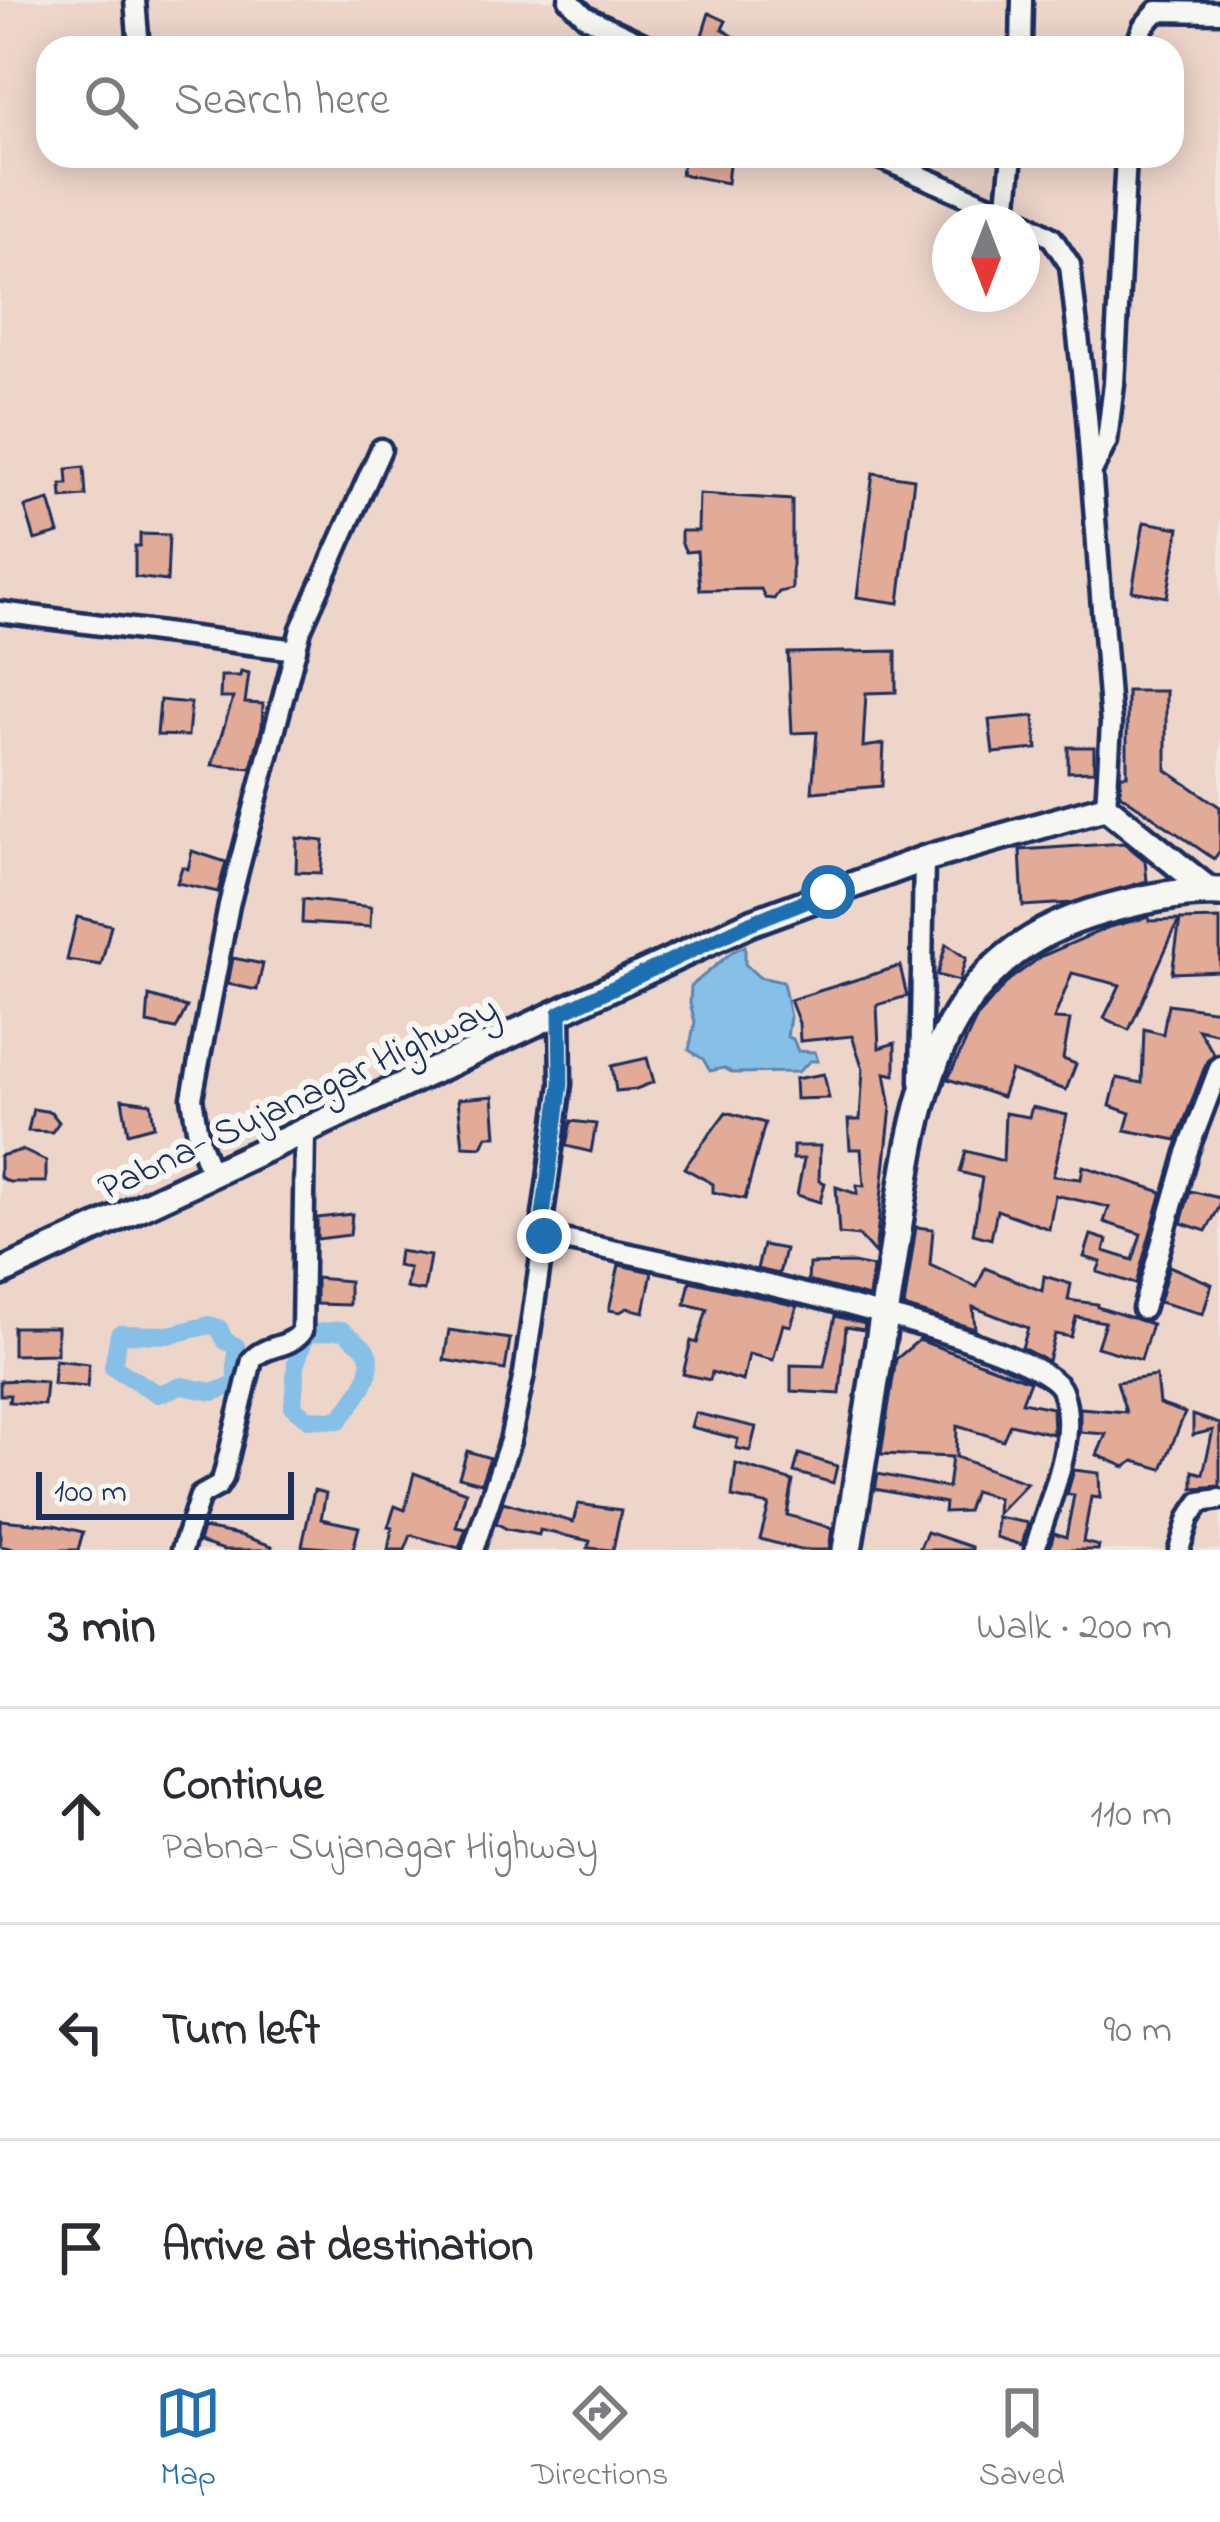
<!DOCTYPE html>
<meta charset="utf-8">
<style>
body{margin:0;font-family:"Indie Flower",sans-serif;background:#f7f7f7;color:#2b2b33}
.compass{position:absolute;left:932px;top:204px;width:108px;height:108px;border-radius:50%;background:#fff;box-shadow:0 6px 30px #0003;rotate:180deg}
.scale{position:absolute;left:36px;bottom:30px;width:258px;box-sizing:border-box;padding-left:12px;border:6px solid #1b2f5e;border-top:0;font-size:33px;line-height:42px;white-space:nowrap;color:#1b2f5e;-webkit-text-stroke:9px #f6f6f2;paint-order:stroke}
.stop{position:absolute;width:36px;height:36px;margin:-27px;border:9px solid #1f6fb2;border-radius:50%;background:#fff}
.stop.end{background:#1f6fb2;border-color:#fff;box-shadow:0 3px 12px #0008}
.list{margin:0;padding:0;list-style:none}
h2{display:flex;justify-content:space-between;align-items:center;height:156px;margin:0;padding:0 48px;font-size:51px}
h2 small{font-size:39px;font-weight:400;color:#7c7c81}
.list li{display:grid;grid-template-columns:78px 1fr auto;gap:36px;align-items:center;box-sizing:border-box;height:216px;padding:0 48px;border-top:3px solid #e1e1e2}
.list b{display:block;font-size:45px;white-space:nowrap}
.list p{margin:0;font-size:39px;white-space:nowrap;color:#7c7c81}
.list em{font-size:39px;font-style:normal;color:#7c7c81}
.icon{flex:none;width:66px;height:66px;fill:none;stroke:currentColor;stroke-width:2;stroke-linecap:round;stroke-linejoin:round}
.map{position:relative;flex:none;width:1220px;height:1550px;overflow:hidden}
.search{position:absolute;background:#fff;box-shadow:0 6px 30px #0003;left:36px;right:36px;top:36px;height:132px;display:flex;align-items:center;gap:30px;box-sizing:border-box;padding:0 42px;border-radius:36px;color:#7c7c81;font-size:45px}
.sheet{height:804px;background:#fff}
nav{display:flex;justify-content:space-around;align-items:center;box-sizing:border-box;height:168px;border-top:3px solid #e1e1e2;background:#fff;font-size:33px;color:#7c7c81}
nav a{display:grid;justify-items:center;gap:6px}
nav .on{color:#1f6fb2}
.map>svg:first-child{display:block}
.built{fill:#edd5ca;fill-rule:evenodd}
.water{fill:#87c0e6;stroke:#5c86b0;stroke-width:3}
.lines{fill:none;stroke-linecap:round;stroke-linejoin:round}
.canal{stroke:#87c0e6;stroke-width:18}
.building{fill:#e1ab97;stroke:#1b2f5e;stroke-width:3}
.minor-casing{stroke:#1b2f5e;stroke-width:27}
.major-casing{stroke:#1b2f5e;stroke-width:33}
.highway-casing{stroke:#1b2f5e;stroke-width:36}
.minor{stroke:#f6f6f2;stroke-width:18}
.major{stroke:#f6f6f2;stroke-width:24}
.highway{stroke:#f6f6f2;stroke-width:27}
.route{stroke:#1f6fb2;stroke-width:15}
.labels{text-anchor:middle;stroke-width:12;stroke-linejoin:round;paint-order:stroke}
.street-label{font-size:39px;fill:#1b2f5e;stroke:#f6f6f2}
</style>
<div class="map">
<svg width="1220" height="1550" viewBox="0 0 1220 1550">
<rect width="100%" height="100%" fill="#f2e7e0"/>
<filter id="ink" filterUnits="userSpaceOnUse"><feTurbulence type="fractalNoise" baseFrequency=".00833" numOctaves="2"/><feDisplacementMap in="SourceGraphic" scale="24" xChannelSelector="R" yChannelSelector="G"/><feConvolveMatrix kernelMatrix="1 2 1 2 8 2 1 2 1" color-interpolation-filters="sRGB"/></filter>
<g filter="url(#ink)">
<path class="built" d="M 0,0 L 1220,0 L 1220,1550 L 0,1550 ZM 48,48 L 1172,48 L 1172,156 L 48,156 ZM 950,222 L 1022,222 L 1022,294 L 950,294 Z"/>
<path class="water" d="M 745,946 L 745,964 L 759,977 L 783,982 L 790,1017 L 787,1037 L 793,1039 L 798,1051 L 815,1052 L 818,1061 L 810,1061 L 798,1072 L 733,1073 L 723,1068 L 710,1071 L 703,1059 L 689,1050 L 695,1022 L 690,1003 L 691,986 L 732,952 Z"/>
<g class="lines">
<g class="canal">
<path d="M 209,1325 L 219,1328 L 225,1341 L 236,1346 L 236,1372 L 242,1383 L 213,1392 L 182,1386 L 158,1394 L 113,1367 L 119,1334 L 169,1335 Z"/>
<path d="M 342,1330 C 349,1336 359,1342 365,1349 C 381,1370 352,1404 339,1420 L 308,1419 L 293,1407 L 296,1363 L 306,1334 Z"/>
</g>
</g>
<g class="building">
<path d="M 709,13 L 726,21 L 722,29 L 752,48 L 698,48 Z"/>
<path d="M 684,156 L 730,156 L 727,183 L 681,174 Z"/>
<path d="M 84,467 L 86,496 L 62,498 L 61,484 L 68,484 L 67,469 Z"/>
<path d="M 873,473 L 914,479 L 899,603 L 857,597 Z"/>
<path d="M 699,494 L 792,500 L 792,589 L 779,592 L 774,599 L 765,598 L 761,589 L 700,590 L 697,551 L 686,552 L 681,542 L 681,531 L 698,531 Z"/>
<path d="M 49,500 L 59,533 L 35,540 L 25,507 Z"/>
<path d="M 1144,522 L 1179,528 L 1167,597 L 1132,591 Z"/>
<path d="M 140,534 L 169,535 L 167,581 L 135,577 L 135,546 L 140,546 Z"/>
<path d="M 896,651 L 896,692 L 866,693 L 863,747 L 884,744 L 882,786 L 812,792 L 817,732 L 792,733 L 788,653 Z"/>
<path d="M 241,671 L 249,673 L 245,703 L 263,704 L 262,726 L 251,768 L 212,765 L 233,698 L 220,698 L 221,676 L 240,676 Z"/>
<path d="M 1127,691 L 1166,691 L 1166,770 L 1220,807 L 1220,851 L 1214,859 L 1120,794 L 1121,775 L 1127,775 Z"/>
<path d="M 160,700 L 191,703 L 188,736 L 157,735 Z"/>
<path d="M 1034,716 L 1037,749 L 993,753 L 989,720 Z"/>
<path d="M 1068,747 L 1094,747 L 1094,771 L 1068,772 Z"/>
<path d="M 297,838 L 324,841 L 321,873 L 296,872 Z"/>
<path d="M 1124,843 L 1145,860 L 1147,881 L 1072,903 L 1023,906 L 1020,850 Z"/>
<path d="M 192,851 L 226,862 L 218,892 L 177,883 L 182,867 L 188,869 Z"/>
<path d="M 303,899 L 371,907 L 370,927 L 302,923 Z"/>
<path d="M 77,917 L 111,925 L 101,965 L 67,960 Z"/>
<path d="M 1149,917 L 1149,921 L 1179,920 L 1129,1030 L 1104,1018 L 1120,985 L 1072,973 L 1054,1019 L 1070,1020 L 1063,1059 L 1076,1064 L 1066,1090 L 1011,1071 L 1002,1097 L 948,1079 L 977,1017 L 1009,980 L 1042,956 L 1109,927 Z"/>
<path d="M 1220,919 L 1220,971 L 1172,973 L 1180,920 Z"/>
<path d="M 946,944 L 966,958 L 959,981 L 937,975 Z"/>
<path d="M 233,958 L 263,964 L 257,990 L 228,984 Z"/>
<path d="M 900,966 L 907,996 L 877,1005 L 879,1048 L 895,1043 L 895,1075 L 885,1073 L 891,1107 L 875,1254 L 859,1236 L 839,1234 L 836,1187 L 857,1194 L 857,1185 L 864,1186 L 861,1149 L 850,1149 L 848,1120 L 860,1120 L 863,1069 L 852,1036 L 800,1041 L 799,1023 L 790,1000 Z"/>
<path d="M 149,996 L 187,1007 L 176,1029 L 147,1023 Z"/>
<path d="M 1168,1004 L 1220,1011 L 1220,1034 L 1198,1029 L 1214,1054 L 1207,1061 L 1177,1140 L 1125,1130 L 1130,1113 L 1110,1106 L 1117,1078 L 1142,1083 L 1144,1029 L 1163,1034 Z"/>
<path d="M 647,1058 L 654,1082 L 636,1089 L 616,1091 L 612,1066 Z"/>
<path d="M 824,1074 L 829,1098 L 796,1099 L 795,1079 Z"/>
<path d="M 493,1096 L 496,1136 L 487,1136 L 482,1147 L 463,1146 L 458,1099 Z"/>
<path d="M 122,1099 L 151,1103 L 154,1126 L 128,1133 Z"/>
<path d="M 1032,1107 L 1067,1115 L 1053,1176 L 1081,1179 L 1083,1166 L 1162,1192 L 1136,1284 L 1097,1272 L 1101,1262 L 1084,1257 L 1091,1235 L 1107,1240 L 1104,1251 L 1133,1260 L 1141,1234 L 1104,1222 L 1109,1207 L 1055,1195 L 1049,1229 L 997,1210 L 991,1239 L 973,1234 L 982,1178 L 960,1172 L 966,1151 L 1003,1161 L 1005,1113 L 1029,1117 Z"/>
<path d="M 33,1109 L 51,1112 L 59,1122 L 52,1132 L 28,1131 Z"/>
<path d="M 726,1112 L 765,1123 L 745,1199 L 713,1192 L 713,1184 L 684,1168 Z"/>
<path d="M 571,1121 L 596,1124 L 591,1152 L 566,1146 Z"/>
<path d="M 793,1146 L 820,1146 L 819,1181 L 825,1183 L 820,1202 L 797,1195 L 804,1159 L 793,1159 Z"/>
<path d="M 22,1150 L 46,1161 L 46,1182 L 9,1182 L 0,1177 L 0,1156 Z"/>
<path d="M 1190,1191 L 1220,1198 L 1220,1206 L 1206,1231 L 1181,1223 Z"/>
<path d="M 352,1214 L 350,1235 L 317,1239 L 317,1218 Z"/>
<path d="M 916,1227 L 933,1229 L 930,1265 L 977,1287 L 985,1268 L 1042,1291 L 1044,1276 L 1071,1284 L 1068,1300 L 1097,1304 L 1097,1307 L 1152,1324 L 1141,1360 L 1097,1347 L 1105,1322 L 1076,1317 L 1071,1337 L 1055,1334 L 1048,1361 L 1022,1348 L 1028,1328 L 973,1307 L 975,1329 L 904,1307 Z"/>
<path d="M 763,1245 L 785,1249 L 779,1274 L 757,1269 Z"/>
<path d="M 399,1251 L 430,1256 L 424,1291 L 406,1288 L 409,1268 L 397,1266 Z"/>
<path d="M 853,1263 L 873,1267 L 869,1297 L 808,1281 L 809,1264 Z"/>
<path d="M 619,1265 L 652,1272 L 644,1312 L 627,1308 L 620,1312 L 609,1310 Z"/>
<path d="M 1169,1266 L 1212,1284 L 1203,1314 L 1159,1302 Z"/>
<path d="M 316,1278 L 349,1281 L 349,1305 L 316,1304 Z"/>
<path d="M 690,1281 L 797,1306 L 791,1326 L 783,1324 L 773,1360 L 749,1354 L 743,1381 L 712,1372 L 710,1380 L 683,1374 L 691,1341 L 697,1343 L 707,1309 L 685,1304 Z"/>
<path d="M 835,1316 L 865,1324 L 864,1330 L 846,1327 L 840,1394 L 791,1391 L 791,1365 L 824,1366 Z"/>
<path d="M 13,1327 L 57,1327 L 57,1354 L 13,1355 Z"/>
<path d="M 449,1330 L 510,1339 L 505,1370 L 444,1360 Z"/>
<path d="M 919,1340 L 1030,1381 L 1022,1402 L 1052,1408 L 1053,1434 L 1010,1424 L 1003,1440 L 957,1426 L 956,1457 L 1027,1483 L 997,1514 L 998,1498 L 974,1491 L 967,1511 L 944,1512 L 945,1503 L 875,1489 L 878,1474 L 948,1488 L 952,1457 L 881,1454 L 896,1359 Z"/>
<path d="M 55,1360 L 89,1364 L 87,1387 L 53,1384 Z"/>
<path d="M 1156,1376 L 1159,1404 L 1185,1413 L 1162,1469 L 1134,1461 L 1125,1467 L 1097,1455 L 1106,1434 L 1080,1432 L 1080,1408 L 1126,1412 L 1117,1382 Z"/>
<path d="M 21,1380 L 46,1382 L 44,1405 L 9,1402 L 10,1395 L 0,1395 L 0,1381 Z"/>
<path d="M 695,1413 L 756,1427 L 750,1451 L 736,1448 L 738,1439 L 691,1427 Z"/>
<path d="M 1193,1415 L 1220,1424 L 1220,1486 L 1193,1488 L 1193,1471 L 1203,1474 L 1213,1430 L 1193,1435 Z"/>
<path d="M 467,1451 L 490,1458 L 481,1483 L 459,1477 Z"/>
<path d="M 799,1454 L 837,1466 L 833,1483 L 794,1472 Z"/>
<path d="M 736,1464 L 793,1481 L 787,1515 L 832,1528 L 829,1550 L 800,1550 L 760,1539 L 769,1505 L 732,1497 Z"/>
<path d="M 1074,1470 L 1099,1473 L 1100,1498 L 1091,1497 L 1083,1542 L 1099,1546 L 1098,1550 L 1049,1550 L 1054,1533 L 1066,1537 L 1074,1495 L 1067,1494 Z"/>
<path d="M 414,1473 L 466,1492 L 456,1527 L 466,1529 L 459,1548 L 411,1535 L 405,1550 L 388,1550 L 392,1528 L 388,1527 L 395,1506 L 405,1510 Z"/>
<path d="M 314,1490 L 326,1493 L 321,1519 L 359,1527 L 353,1550 L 302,1546 Z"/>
<path d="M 503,1502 L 573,1522 L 578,1504 L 621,1510 L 613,1550 L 588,1548 L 590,1541 L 540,1530 L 539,1535 L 507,1529 L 496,1523 Z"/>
<path d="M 997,1517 L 1028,1523 L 1022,1545 L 996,1537 Z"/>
<path d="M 0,1520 L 54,1525 L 83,1532 L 78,1550 L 19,1550 L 0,1546 Z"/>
<path d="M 203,1528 L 240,1535 L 272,1546 L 271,1550 L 224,1550 L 199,1542 Z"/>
<path d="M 927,1532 L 972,1547 L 972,1550 L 919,1550 Z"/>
</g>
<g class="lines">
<defs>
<g id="minor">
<path d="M 135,0 L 139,48"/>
<path d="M 569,0 L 586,17 L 652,48"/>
<path d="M 1021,48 L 1022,0"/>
<path d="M 1135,48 L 1143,27 L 1157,11 L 1220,12"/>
<path d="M 875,156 L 1022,220 L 1052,238 L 1070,265 L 1087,416 L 1111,724 L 1106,807"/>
<path d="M 1006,212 L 1012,156"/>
<path d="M 1093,469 L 1107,441 L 1114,384 L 1126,156"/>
<path d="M 0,612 L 296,650"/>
<path d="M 920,1082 L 924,859"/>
<path d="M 212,1176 L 199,1141 L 192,1098 L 229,905 L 301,629 L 381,449"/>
<path d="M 544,1236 L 543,1215 L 561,1084 L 560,1013"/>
<path d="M 1143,1309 L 1187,1153 L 1220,1066"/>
<path d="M 182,1550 L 200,1496 L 218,1486 L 223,1478 L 252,1360 C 265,1344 290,1349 302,1331 L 305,1132"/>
<path d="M 473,1550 L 510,1441 L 524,1374 L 544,1236 C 618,1251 1043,1337 1062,1391 C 1080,1440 1047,1502 1035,1550"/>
<path d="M 1179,1550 L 1189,1518 L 1200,1502 L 1220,1499"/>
</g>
<path id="major" d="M 0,1273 L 750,923 L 924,859 L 1106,807 L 1210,891"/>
<path id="highway" d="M 847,1550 C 862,1459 876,1369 890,1278 C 914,1121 922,960 1103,910 C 1139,900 1182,890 1220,892"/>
</defs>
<use href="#minor" class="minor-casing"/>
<use href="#major" class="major-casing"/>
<use href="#highway" class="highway-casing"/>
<use href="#minor" class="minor"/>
<use href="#major" class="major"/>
<use href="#highway" class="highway"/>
</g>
</g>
<g class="lines" filter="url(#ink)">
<path class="route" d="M 544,1236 L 543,1215 L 561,1084 L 560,1013 L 750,923 L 828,892"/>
</g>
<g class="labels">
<g class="street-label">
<text transform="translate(297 1096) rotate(-25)" y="14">Pabna- Sujanagar Highway</text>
</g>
</g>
</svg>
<svg class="compass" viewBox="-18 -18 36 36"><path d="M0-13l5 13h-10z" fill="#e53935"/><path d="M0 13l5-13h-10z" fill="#7c7c81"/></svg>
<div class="scale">100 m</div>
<div class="stop" style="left:828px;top:892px"></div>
<div class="stop end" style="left:544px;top:1236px"></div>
<div class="search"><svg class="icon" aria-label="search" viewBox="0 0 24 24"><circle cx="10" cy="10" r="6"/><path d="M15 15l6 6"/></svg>Search here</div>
</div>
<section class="sheet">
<h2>3 min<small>Walk · 200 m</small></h2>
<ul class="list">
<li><svg class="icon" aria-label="ahead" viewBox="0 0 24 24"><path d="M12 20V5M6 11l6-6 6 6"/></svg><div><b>Continue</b><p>Pabna- Sujanagar Highway</p></div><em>110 m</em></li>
<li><svg class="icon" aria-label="left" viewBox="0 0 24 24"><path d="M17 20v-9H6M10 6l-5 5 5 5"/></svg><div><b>Turn left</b></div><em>90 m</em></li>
<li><svg class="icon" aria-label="arrive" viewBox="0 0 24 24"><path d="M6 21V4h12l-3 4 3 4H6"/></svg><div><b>Arrive at destination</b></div></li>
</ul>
</section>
<nav>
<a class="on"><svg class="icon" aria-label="map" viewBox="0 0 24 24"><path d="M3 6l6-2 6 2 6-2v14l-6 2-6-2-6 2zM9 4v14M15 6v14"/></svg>Map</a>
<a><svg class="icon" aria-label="directions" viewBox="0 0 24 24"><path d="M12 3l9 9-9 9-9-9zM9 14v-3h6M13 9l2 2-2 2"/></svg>Directions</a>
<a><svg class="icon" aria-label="saved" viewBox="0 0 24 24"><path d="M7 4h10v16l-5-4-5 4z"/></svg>Saved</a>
</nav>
